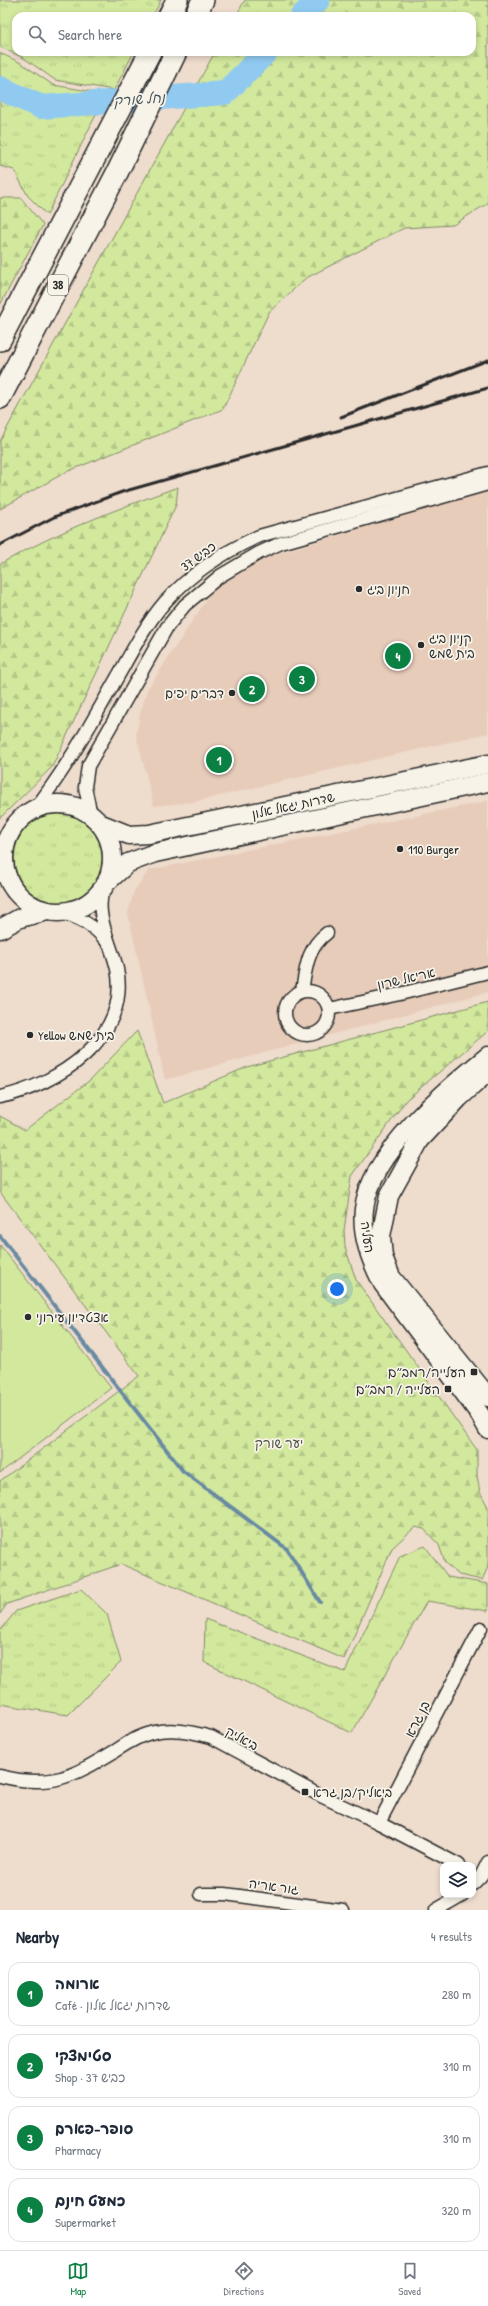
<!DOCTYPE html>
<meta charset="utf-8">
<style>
body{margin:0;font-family:"Patrick Hand","Playpen Sans Hebrew",sans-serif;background:#f6f6f7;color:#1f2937}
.controls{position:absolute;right:12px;bottom:12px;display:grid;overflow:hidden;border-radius:8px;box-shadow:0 2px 6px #0003}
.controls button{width:36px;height:36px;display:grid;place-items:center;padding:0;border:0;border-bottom:1px solid #e0e1e3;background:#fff;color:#1f2937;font:20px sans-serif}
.you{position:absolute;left:337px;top:1289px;width:14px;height:14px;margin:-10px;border:3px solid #fff;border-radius:50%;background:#1a73e8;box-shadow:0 0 0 6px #1a73e833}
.badge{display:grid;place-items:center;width:26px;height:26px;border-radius:50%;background:#0b8043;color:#fff;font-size:13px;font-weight:700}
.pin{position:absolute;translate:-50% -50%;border:2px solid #fff;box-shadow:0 1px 4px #0006}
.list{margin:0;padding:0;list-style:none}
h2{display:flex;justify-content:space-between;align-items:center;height:52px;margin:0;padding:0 16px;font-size:17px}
h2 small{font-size:13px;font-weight:400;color:#747a83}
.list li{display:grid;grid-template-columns:26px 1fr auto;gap:12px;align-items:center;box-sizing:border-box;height:64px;margin:0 8px 8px;padding:0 8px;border:1px solid #e0e1e3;border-radius:12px}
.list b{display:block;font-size:15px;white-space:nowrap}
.list p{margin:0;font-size:13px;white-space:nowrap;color:#747a83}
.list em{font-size:13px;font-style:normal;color:#747a83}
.icon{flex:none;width:22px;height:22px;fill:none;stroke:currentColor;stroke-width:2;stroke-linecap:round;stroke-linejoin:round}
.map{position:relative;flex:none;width:488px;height:1910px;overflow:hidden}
.search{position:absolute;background:#fff;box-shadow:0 2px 6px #0003;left:12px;right:12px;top:12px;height:44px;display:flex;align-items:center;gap:10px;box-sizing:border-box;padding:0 14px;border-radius:12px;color:#747a83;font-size:15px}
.sheet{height:340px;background:#fff}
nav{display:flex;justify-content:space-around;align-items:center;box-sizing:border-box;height:56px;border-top:1px solid #e0e1e3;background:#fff;font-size:11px;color:#747a83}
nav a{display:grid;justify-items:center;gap:2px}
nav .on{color:#0b8043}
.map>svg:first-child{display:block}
.built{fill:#e8ccba}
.grass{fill:url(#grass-tufts);stroke:#7e8a64}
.forest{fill:url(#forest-firs);stroke:#7e8a64}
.park{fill:#d2e89d;stroke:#7e8a64}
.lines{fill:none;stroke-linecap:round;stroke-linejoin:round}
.stream{stroke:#688aa2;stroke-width:4}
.river{stroke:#91caf1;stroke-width:24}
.minor-casing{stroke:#2b2b2b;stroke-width:15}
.secondary-casing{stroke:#2b2b2b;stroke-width:21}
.trunk-casing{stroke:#2b2b2b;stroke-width:24}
.minor{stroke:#f7f3e8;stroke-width:12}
.secondary{stroke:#f7f3e8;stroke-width:18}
.trunk{stroke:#f7f3e8;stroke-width:21}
.rail{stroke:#2b2b2b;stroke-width:3}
.poi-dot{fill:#2b2b2b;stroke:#f7f3e8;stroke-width:1.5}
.labels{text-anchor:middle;stroke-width:3.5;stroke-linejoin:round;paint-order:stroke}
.shield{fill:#f7f3e8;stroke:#686764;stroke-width:1}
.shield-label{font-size:12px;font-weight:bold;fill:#2b2b2b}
.street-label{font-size:13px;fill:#2b2b2b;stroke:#f7f3e8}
.poi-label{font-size:13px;fill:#2b2b2b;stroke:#f7f3e8;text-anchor:start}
.park-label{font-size:13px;fill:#4c5142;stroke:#f7f3e8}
.water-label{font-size:14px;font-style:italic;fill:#44535c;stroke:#f7f3e8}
</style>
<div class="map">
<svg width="488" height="1910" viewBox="0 0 488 1910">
<defs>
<pattern id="grass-tufts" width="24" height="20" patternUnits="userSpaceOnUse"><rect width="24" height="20" fill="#d2e89d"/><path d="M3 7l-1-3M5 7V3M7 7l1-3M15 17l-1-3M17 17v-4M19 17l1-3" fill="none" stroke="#b4c787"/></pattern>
<pattern id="forest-firs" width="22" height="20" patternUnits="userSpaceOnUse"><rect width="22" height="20" fill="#d2e89d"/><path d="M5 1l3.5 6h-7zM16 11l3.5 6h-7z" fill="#b4c787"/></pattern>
</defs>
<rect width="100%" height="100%" fill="#eedccd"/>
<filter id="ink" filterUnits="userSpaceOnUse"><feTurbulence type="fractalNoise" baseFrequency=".025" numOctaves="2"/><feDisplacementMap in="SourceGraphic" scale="8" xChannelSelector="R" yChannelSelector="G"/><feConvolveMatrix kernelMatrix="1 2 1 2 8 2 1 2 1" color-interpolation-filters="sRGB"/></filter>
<g filter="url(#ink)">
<g class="built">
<path d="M 488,490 L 488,733 L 194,802 L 154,806 L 136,734 L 140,714 L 147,690 L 214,588 L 239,565 Z"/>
<path d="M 488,801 L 488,992 L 165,1080 L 128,913 L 134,891 L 149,870 Z"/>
</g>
<g class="grass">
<path d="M 0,0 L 161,0 L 153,16 L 16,16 L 16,52 L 134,52 L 114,90 L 55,80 L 24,58 L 0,47 Z"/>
<path d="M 0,53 L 21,63 L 53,85 L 106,94 L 47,215 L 28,196 L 14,170 L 0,166 Z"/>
<circle cx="59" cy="858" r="45"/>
<path d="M 425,1546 L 448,1577 L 488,1584 L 488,1611 L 427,1601 L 352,1733 L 204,1662 L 205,1619 L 345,1672 L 400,1556 Z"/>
<path d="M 81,1589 L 107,1614 L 121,1662 L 68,1715 L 0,1704 L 0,1631 L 16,1611 Z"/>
</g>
<g class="forest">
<path d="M 245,0 L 488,0 L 488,203 L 453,225 L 404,228 L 306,278 L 269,312 L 223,409 L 66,472 L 0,509 L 0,441 L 215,52 L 472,52 L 472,16 L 236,16 Z"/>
<path d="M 0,198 L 21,198 L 43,225 L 0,305 Z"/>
<path d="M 178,487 L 176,505 L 52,767 L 0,818 L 0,564 C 57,532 116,509 178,487 Z"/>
<path d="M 488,1002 L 488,1031 L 406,1100 L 352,1176 L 344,1230 L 345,1247 L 356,1280 L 477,1450 L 477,1476 L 480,1492 L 488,1507 L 488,1567 L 482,1580 L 459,1575 L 445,1563 L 439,1545 L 424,1529 L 415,1527 L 392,1548 L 344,1659 L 121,1564 L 7,1604 L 0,1614 L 0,1481 L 139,1376 L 0,1192 L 0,1116 L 25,1130 L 90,1080 L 137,1031 L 163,1103 L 247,1067 Z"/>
</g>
<path class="park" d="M 0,1245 L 111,1388 L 0,1473 Z"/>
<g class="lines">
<path class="stream" d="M 0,1236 L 183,1471 L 287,1549 L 320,1602"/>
<g class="river">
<path d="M 302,16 L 318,0"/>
<path d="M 0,88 L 41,107 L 225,93 L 266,52"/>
</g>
<defs>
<g id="minor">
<path d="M 34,810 C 67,768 92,722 118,676 C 132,651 146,624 165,602 C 191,573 224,552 259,536 L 488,473"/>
<path d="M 91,815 L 85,787 L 88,766 L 167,627 L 185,605 L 220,576 L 259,553 L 281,543 L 488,484"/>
<path d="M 57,912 C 77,916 95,926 107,942"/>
<circle cx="307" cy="1013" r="22"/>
<path d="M 302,991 C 306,968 307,948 327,933"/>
<path d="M 329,1009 L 400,994 L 488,972"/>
<path d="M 0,1097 C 57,1085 131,1038 117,969 C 111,942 93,914 104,886"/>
<path d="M 0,1776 C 51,1789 72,1777 115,1751 C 126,1744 138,1736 151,1733 C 171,1727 192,1732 211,1737 L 321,1796 L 379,1823 L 459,1865"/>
<path d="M 379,1823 L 481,1628"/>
<path d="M 473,1884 L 481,1876 L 488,1862"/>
<path d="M 201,1894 L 225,1894 L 343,1910"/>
<path d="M 436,1910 L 462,1895"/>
</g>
<g id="secondary">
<circle cx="58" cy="858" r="54"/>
<path d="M 99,823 L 129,835 L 149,834 L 488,764"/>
<path d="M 107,882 L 128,863 L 155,853 L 488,782"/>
<path d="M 0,929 L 20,918 L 47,911"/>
<path d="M 488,1056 C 446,1090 371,1152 364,1209 C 361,1236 371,1261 383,1284 L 479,1413 L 488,1429"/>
<path d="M 488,1072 L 459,1098 L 420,1140 L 389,1196 L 381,1236 L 383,1257 L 391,1277 L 488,1397"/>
</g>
<g id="trunk">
<path d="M 169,16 L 177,0"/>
<path d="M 195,16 L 203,0"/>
<path d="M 0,340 L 150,52"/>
<path d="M 0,398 L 117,173 L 176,52"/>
</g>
</defs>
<use href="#minor" class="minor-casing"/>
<use href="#secondary" class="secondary-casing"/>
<use href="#trunk" class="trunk-casing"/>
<use href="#minor" class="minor"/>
<use href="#secondary" class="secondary"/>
<use href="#trunk" class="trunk"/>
<g class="rail">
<path d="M 341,417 L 488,360"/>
<path d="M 0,545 L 54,517 L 122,492 L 488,388"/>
</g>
</g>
</g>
<g class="poi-dot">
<circle cx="359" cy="589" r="4"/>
<circle cx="421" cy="645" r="4"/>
<circle cx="232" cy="693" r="4"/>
<circle cx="400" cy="849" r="4"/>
<circle cx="30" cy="1035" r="4"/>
<circle cx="28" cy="1317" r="4"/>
<rect x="470" y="1368" width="8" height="8" rx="2"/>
<rect x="444" y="1385" width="8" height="8" rx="2"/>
<rect x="301" y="1788" width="8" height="8" rx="2"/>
</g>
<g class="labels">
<rect class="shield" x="48" y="275" width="20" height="20" rx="3"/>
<g class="shield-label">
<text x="58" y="289">38</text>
</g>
<g class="street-label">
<text transform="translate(198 556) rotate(-36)" y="5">כביש 37</text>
<text transform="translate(293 805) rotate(-12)" y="5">שדרות יגאל אלון</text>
<text transform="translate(406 978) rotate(-13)" y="5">אריאל שרון</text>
<text transform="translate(368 1237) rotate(82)" y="5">העליה</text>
<text transform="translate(417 1719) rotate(-63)" y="5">בן גרא</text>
<text transform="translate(242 1738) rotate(29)" y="5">ביאליק</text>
<text transform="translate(274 1886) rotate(8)" y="5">גור אריה</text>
</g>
<g class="poi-label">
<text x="367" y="594">חניון ביג</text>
<text x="429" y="643">קניון ביג<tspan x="429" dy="15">בית שמש</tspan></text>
<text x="224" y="698" text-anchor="end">דברים יפים</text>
<text x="408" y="854">110 Burger</text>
<text x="38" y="1040">Yellow בית שמש</text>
<text x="36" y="1322">אצטדיון עירוני</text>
<text x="466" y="1377" text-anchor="end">העלייה/רמב״ם</text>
<text x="440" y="1394" text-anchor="end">העלייה / רמב״ם</text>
<text x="313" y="1797">ביאליק/בן גרא</text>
</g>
<g class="park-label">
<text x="279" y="1448">יער שורק</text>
</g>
<g class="water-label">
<text transform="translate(139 99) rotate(-4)" y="5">נחל שורק</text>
</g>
</g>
</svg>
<div class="controls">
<button><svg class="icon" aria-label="layers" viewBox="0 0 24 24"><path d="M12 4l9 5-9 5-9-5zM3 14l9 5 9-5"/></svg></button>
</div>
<div class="you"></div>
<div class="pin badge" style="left:219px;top:760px">1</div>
<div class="pin badge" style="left:252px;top:689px">2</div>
<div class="pin badge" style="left:302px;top:679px">3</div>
<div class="pin badge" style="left:398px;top:656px">4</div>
<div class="search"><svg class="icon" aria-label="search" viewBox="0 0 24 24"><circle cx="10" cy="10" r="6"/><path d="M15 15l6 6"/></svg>Search here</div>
</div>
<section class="sheet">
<h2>Nearby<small>4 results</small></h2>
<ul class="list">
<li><span class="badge">1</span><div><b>ארומה</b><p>Café · שדרות יגאל אלון</p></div><em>280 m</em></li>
<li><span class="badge">2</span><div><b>סטימצקי</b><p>Shop · כביש 37</p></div><em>310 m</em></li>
<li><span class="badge">3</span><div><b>סופר-פארם</b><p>Pharmacy</p></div><em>310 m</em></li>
<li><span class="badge">4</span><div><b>כמעט חינם</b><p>Supermarket</p></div><em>320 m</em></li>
</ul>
</section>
<nav>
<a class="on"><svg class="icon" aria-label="map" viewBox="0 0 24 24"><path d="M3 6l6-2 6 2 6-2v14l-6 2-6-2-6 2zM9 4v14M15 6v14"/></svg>Map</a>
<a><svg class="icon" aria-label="directions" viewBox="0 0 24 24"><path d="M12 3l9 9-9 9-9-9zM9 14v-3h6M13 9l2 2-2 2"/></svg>Directions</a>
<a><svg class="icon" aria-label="saved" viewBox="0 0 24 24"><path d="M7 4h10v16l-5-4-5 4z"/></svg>Saved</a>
</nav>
